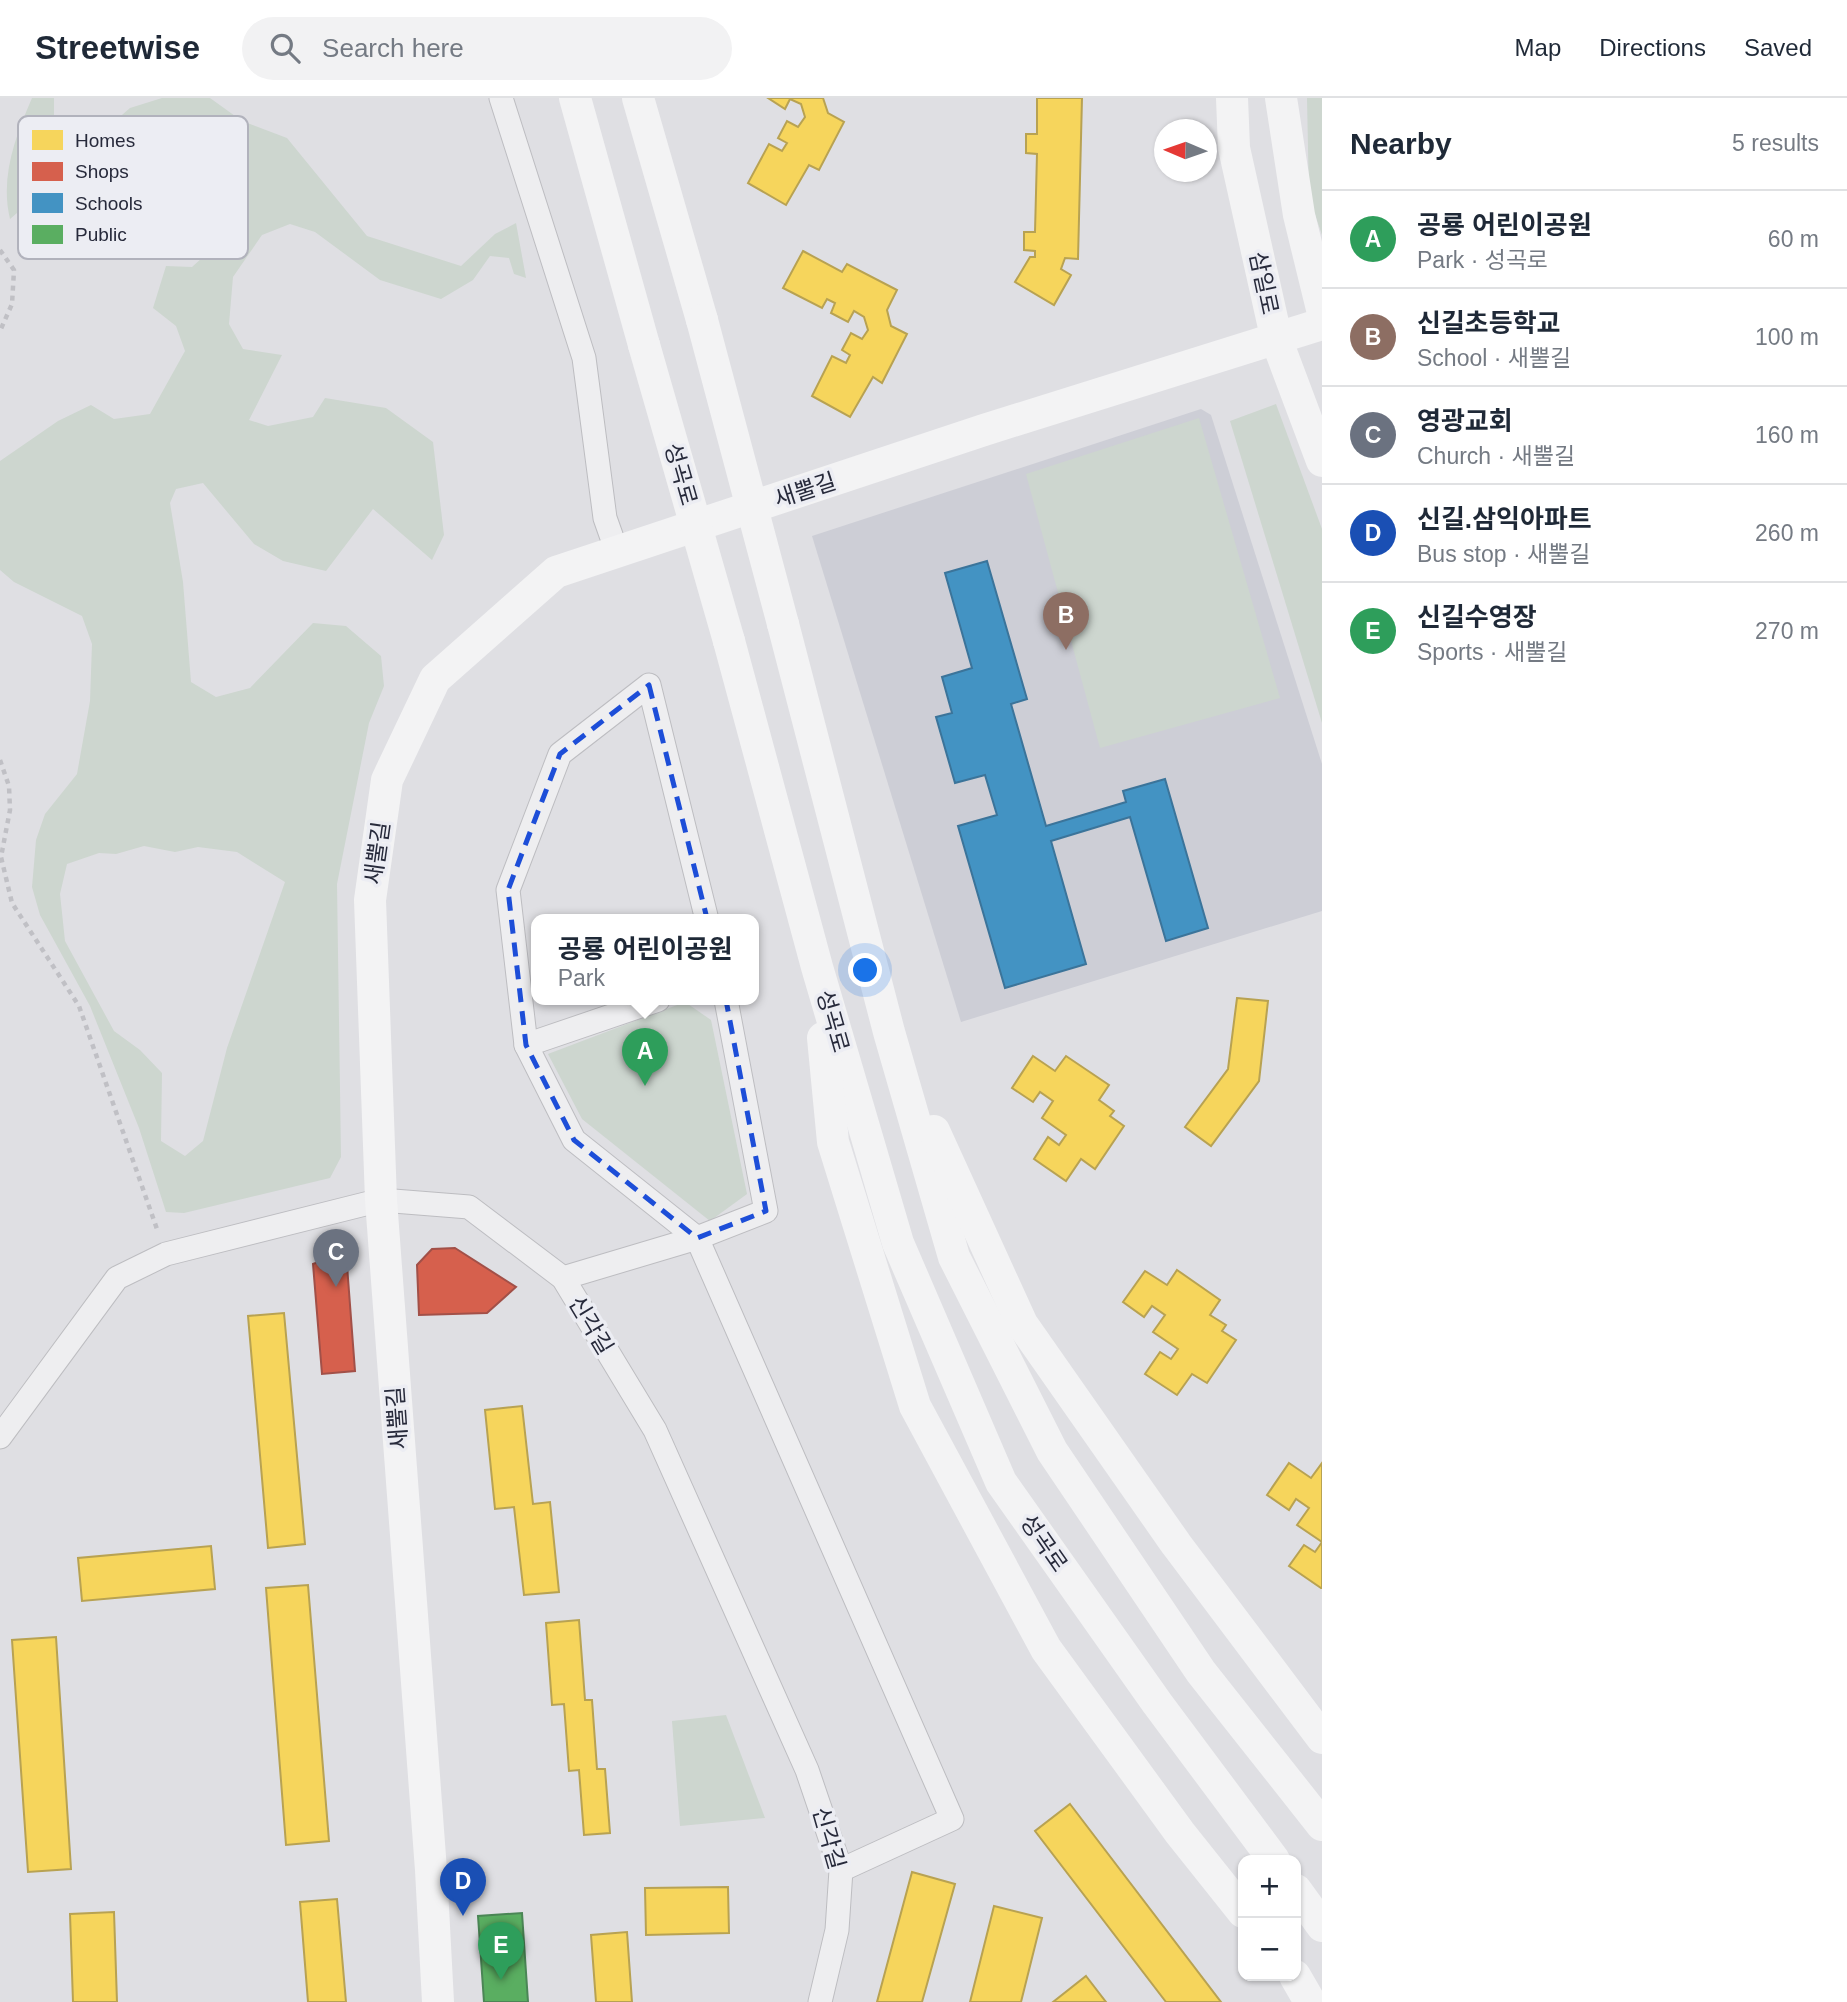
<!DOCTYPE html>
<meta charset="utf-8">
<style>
body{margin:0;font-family:Helvetica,"Noto Sans KR",sans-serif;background:#f2f2f3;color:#1f2937}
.controls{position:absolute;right:21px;bottom:21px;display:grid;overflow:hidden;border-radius:14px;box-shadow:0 2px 5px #0004}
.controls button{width:63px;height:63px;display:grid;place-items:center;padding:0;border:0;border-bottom:2px solid #e0e1e3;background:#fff;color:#1f2937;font:35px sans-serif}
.compass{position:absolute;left:1154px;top:21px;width:63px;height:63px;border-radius:50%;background:#fff;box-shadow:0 2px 5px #0004;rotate:272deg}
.you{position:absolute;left:866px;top:873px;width:24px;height:24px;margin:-18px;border:5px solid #fff;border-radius:50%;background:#1a73e8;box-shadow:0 0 0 10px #1a73e833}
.badge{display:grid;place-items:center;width:46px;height:46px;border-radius:50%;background:#676976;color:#fff;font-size:23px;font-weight:700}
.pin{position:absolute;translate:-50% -58px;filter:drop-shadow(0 2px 4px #0008)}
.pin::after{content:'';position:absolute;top:37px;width:24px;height:21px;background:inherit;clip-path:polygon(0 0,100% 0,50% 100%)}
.popup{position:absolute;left:531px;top:816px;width:228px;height:91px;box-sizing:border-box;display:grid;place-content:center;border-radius:14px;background:#fff;filter:drop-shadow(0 2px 5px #0005);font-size:23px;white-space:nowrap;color:#747a83}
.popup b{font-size:26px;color:#1f2937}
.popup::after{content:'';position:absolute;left:50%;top:100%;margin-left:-14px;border:14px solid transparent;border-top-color:#fff}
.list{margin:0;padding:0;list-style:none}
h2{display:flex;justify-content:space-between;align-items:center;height:91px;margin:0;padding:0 28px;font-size:30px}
h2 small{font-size:23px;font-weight:400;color:#747a83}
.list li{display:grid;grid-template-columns:46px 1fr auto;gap:21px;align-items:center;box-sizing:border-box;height:98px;padding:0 28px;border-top:2px solid #e0e1e3}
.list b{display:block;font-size:26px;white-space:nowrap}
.list p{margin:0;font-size:23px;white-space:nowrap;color:#747a83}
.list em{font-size:23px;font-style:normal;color:#747a83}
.icon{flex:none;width:38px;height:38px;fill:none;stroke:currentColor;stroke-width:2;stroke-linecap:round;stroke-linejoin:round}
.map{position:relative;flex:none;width:1322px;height:1904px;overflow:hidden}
header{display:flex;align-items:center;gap:42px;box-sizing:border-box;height:98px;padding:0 35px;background:#fff;border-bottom:2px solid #e0e1e3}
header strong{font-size:33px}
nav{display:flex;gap:38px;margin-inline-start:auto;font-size:24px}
.search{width:490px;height:63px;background:#f2f2f3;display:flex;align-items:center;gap:18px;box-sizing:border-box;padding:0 24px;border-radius:38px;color:#747a83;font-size:26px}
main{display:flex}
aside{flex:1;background:#fff}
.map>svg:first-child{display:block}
.built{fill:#cdced6}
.green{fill:#cdd6cf;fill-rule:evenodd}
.homes{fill:#f6d55c;stroke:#b8a252;stroke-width:2}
.shops{fill:#d6604d;stroke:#a25048;stroke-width:2}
.schools{fill:#4393c3;stroke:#3b749a;stroke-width:2}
.public{fill:#5aae61;stroke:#4b8656;stroke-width:2}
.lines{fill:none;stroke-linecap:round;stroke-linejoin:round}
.street-casing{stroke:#bdbdc1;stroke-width:25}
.path{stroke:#c0c0c5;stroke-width:4.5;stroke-dasharray:5 5;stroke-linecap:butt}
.street{stroke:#eeeef0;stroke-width:23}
.secondary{stroke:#f3f3f4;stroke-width:32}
.secondary-bridge{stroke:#f3f3f4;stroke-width:32}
.marked{fill:none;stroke:#1d4ed8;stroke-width:5;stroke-dasharray:14 9;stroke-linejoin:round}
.labels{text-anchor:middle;stroke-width:7;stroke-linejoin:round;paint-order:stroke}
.street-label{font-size:23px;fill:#272a3b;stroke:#ecedf3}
.key{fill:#ecedf3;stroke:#b1b2bc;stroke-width:2}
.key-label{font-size:19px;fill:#272a3b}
</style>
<header>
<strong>Streetwise</strong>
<div class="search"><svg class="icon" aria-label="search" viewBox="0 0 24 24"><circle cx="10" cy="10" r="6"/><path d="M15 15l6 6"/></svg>Search here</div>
<nav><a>Map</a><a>Directions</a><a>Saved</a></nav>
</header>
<main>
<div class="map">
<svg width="1322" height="1904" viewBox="0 0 1322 1904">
<rect width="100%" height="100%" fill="#dfdfe3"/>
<path class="built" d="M 1201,311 L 1211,317 L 1322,666 L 1322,813 L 961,924 L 812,438 Z"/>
<g class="green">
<path d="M 32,0 L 54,0 L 54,31 L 73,40 L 108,29 L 130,10 L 162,0 L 210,0 L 242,23 L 287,40 L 367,138 L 461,168 L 495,136 L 516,125 L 526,180 L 514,176 L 509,160 L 490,158 L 473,182 L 441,201 L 380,182 L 315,134 L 290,126 L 262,137 L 233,179 L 229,226 L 243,251 L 282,257 L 249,322 L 268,328 L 313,319 L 325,300 L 386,310 L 433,344 L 444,437 L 432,462 L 373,411 L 326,473 L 283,463 L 254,446 L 203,385 L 176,391 L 170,405 L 183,484 L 191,584 L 216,599 L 250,590 L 313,525 L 346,528 L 381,558 L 384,588 L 369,625 L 337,786 L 341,1059 L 330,1080 L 184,1115 L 166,1114 L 139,1030 L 90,908 L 40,817 L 32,789 L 36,742 L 45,716 L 77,676 L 90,603 L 92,546 L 82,518 L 14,484 L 0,472 L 0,363 L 58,323 L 91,307 L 114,321 L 150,316 L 185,253 L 176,228 L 153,210 L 166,168 L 192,169 L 222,142 L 245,106 L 223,77 L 205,34 L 131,47 L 92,65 L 47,65 L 24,109 L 10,121 C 0,80 15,39 32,0 ZM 144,748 L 175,754 L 198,749 L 237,754 L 285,784 L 227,950 L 203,1043 L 185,1058 L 161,1043 L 162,975 L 140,952 L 114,933 L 65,843 L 60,796 L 67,766 L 99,755 L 116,756 Z"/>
<path d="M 1307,0 L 1322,0 L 1322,137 L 1309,99 Z"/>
<path d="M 1276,306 L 1322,431 L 1322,625 L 1230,323 Z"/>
<path d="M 1199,320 L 1280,600 L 1100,650 L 1026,376 Z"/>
<path d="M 685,904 L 711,922 L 747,1096 L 710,1123 L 582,1021 L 548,956 Z"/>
<path d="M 726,1617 L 765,1720 L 680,1728 L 672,1623 Z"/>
</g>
<g class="homes">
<path d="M 768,0 L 823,0 L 828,15 L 844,24 L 819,72 L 809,67 L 786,107 L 748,85 L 769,46 L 782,53 L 787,45 L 778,40 L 787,23 L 798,29 L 805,19 L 801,6 L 790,1 L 785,11 Z"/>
<path d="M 1037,0 L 1082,0 L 1078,161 L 1065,160 L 1061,171 L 1071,177 L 1054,207 L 1015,184 L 1030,159 L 1035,159 L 1035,153 L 1024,152 L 1024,134 L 1035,134 L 1037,56 L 1026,55 L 1026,36 L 1037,36 Z"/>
<path d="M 803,153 L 842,174 L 847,166 L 897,192 L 887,212 L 891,228 L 907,236 L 882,285 L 873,279 L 850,319 L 812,298 L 832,258 L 846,265 L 850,257 L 842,252 L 851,235 L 862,241 L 868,232 L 864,219 L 854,213 L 848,224 L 831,215 L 835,205 L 827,201 L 822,210 L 783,190 Z"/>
<path d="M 1237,900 L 1268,903 L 1259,983 L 1211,1048 L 1185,1029 L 1228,971 Z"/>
<path d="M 1033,958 L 1055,973 L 1066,958 L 1109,987 L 1099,1002 L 1114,1013 L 1110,1018 L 1124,1028 L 1095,1071 L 1081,1061 L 1066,1083 L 1034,1061 L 1048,1039 L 1059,1047 L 1066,1037 L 1042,1020 L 1053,1003 L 1040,994 L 1033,1004 L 1012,990 Z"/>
<path d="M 1177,1172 L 1220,1202 L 1210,1217 L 1226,1227 L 1222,1233 L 1236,1242 L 1207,1285 L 1192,1276 L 1177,1297 L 1145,1276 L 1160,1254 L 1171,1261 L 1178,1251 L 1153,1234 L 1165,1217 L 1152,1208 L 1144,1219 L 1123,1204 L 1145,1173 L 1167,1187 Z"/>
<path d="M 284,1215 L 305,1446 L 268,1450 L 248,1218 Z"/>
<path d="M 522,1308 L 533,1406 L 550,1404 L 559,1494 L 524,1497 L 514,1409 L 495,1411 L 485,1312 Z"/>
<path d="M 1289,1365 L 1311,1380 L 1322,1365 L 1322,1490 L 1321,1490 L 1289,1468 L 1304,1447 L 1315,1454 L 1322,1444 L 1297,1427 L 1309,1410 L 1296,1401 L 1289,1412 L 1267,1397 Z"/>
<path d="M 211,1448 L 215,1491 L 82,1503 L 78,1460 Z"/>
<path d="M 308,1487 L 329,1743 L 286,1747 L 266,1490 Z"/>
<path d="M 579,1522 L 585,1602 L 592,1602 L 597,1671 L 605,1671 L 610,1735 L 584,1737 L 579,1672 L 569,1673 L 564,1606 L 552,1607 L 546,1525 Z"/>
<path d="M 56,1539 L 71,1771 L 28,1774 L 12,1542 Z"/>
<path d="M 1070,1706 L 1221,1904 L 1166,1904 L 1035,1733 Z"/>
<path d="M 912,1774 L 955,1786 L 922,1904 L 877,1904 Z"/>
<path d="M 728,1789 L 729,1835 L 646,1837 L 645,1790 Z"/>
<path d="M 337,1801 L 346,1904 L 308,1904 L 300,1804 Z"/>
<path d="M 994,1808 L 1042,1820 L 1021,1904 L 970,1904 Z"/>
<path d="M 114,1814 L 117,1904 L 73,1904 L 70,1816 Z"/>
<path d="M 627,1834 L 632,1904 L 596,1904 L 591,1837 Z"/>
<path d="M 1086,1878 L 1106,1904 L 1053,1904 Z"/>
</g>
<g class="shops">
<path d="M 455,1150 L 516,1189 L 487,1215 L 419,1217 L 417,1167 L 432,1151 Z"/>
<path d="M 346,1154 L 355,1273 L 322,1276 L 313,1166 Z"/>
</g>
<path class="schools" d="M 987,463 L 1027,601 L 1011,606 L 1046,728 L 1126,704 L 1123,693 L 1165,681 L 1208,830 L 1166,843 L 1130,719 L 1051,743 L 1086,866 L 1005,890 L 958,728 L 997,717 L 985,677 L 955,685 L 936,619 L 952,615 L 942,579 L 972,570 L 945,475 Z"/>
<path class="public" d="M 522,1815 L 528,1904 L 484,1904 L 478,1818 Z"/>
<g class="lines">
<defs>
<g id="street">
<path d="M 501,0 L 584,260 L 605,420 L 617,454"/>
<path d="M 707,822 L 649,587 L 560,656 L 508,792 L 526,947 L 574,1042 L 697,1140 L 766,1113 L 726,902"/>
<path d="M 526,947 L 658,902"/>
<path d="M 563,1180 L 697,1140 L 952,1721 L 841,1772"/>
<path d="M 0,1339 L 117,1180 L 166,1156 L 381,1102 L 469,1109 L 563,1180 L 655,1332 L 807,1672 L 841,1772 L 837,1832 L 820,1904"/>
</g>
</defs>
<use href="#street" class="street-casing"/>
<g class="path">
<path d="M 0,152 L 14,172 L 12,206 L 0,233"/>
<path d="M 0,662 L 9,688 L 10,712 L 1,759 L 12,805 L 79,908 L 158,1134"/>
</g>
<use href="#street" class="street"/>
<g class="secondary">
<path d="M 575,0 L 644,247"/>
<path d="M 638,0 L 702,222"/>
<path d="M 1232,0 L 1234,50 L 1277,243 L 1322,363"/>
<path d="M 1281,0 L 1299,117 L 1322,211"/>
<path d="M 783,526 L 889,934 L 954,1159 L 1052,1353 L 1201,1574 L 1322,1727"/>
<path d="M 729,543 L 817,869 L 898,1145 L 1001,1384 L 1157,1605 L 1274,1762"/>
<path d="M 823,940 L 833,1044 L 915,1308 L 1046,1551 L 1180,1735 L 1243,1814"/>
<path d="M 934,1033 L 1022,1226 L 1176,1446 L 1322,1640"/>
<path d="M 1296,1792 L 1322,1828"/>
<path d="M 1295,1878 L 1310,1904"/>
<path d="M 438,1904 L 431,1772 L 381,1102 L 370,802 L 387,682 L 435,581 L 556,474 L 984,332 L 1322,226"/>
</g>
<g class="secondary-bridge">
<path d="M 702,222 L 783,526"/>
<path d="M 644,247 L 729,543"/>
</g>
</g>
<path class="marked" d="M 649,587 L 722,881 L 766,1113 L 697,1140 L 574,1042 L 526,947 L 508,792 L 560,656 Z"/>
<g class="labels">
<g class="street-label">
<text transform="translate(1264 185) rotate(78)" y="8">삼일로</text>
<text transform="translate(681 376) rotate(74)" y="8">성곡로</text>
<text transform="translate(805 392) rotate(-18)" y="8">새뿔길</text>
<text transform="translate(377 755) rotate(-82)" y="8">새뿔길</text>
<text transform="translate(833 923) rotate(74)" y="8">성곡로</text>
<text transform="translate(591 1227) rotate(59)" y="8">신각길</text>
<text transform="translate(397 1320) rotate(-94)" y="8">새뿔길</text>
<text transform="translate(1044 1445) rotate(55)" y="8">성곡로</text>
<text transform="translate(829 1740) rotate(74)" y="8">신각길</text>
</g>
</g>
<rect x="18" y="18" width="230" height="143" rx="10" class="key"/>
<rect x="32" y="32" width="31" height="20" fill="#f6d55c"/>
<rect x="32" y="64" width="31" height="19" fill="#d6604d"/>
<rect x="32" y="95" width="31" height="20" fill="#4393c3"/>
<rect x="32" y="127" width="31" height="19" fill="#5aae61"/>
<g class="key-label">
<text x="75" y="49">Homes</text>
<text x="75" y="80">Shops</text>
<text x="75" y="112">Schools</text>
<text x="75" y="143">Public</text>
</g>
</svg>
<div class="controls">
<button>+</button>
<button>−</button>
</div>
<svg class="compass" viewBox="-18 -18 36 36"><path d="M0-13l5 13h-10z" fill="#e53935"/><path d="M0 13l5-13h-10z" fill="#747a83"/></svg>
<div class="you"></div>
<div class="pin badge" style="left:645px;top:988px;background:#2e9e5b">A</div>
<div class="popup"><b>공룡 어린이공원</b>Park</div>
<div class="pin badge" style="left:1066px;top:552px;background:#8d6e63">B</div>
<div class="pin badge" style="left:336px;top:1189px;background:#6b7280">C</div>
<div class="pin badge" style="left:463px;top:1818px;background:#1a4fb4">D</div>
<div class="pin badge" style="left:501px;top:1882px;background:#2e9e5b">E</div>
</div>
<aside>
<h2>Nearby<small>5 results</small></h2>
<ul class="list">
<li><span class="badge" style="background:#2e9e5b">A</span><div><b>공룡 어린이공원</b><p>Park · 성곡로</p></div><em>60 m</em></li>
<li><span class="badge" style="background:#8d6e63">B</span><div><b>신길초등학교</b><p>School · 새뿔길</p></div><em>100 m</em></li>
<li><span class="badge" style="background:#6b7280">C</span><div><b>영광교회</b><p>Church · 새뿔길</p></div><em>160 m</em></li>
<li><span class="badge" style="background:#1a4fb4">D</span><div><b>신길.삼익아파트</b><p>Bus stop · 새뿔길</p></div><em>260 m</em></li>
<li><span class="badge" style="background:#2e9e5b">E</span><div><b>신길수영장</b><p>Sports · 새뿔길</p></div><em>270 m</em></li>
</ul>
</aside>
</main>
